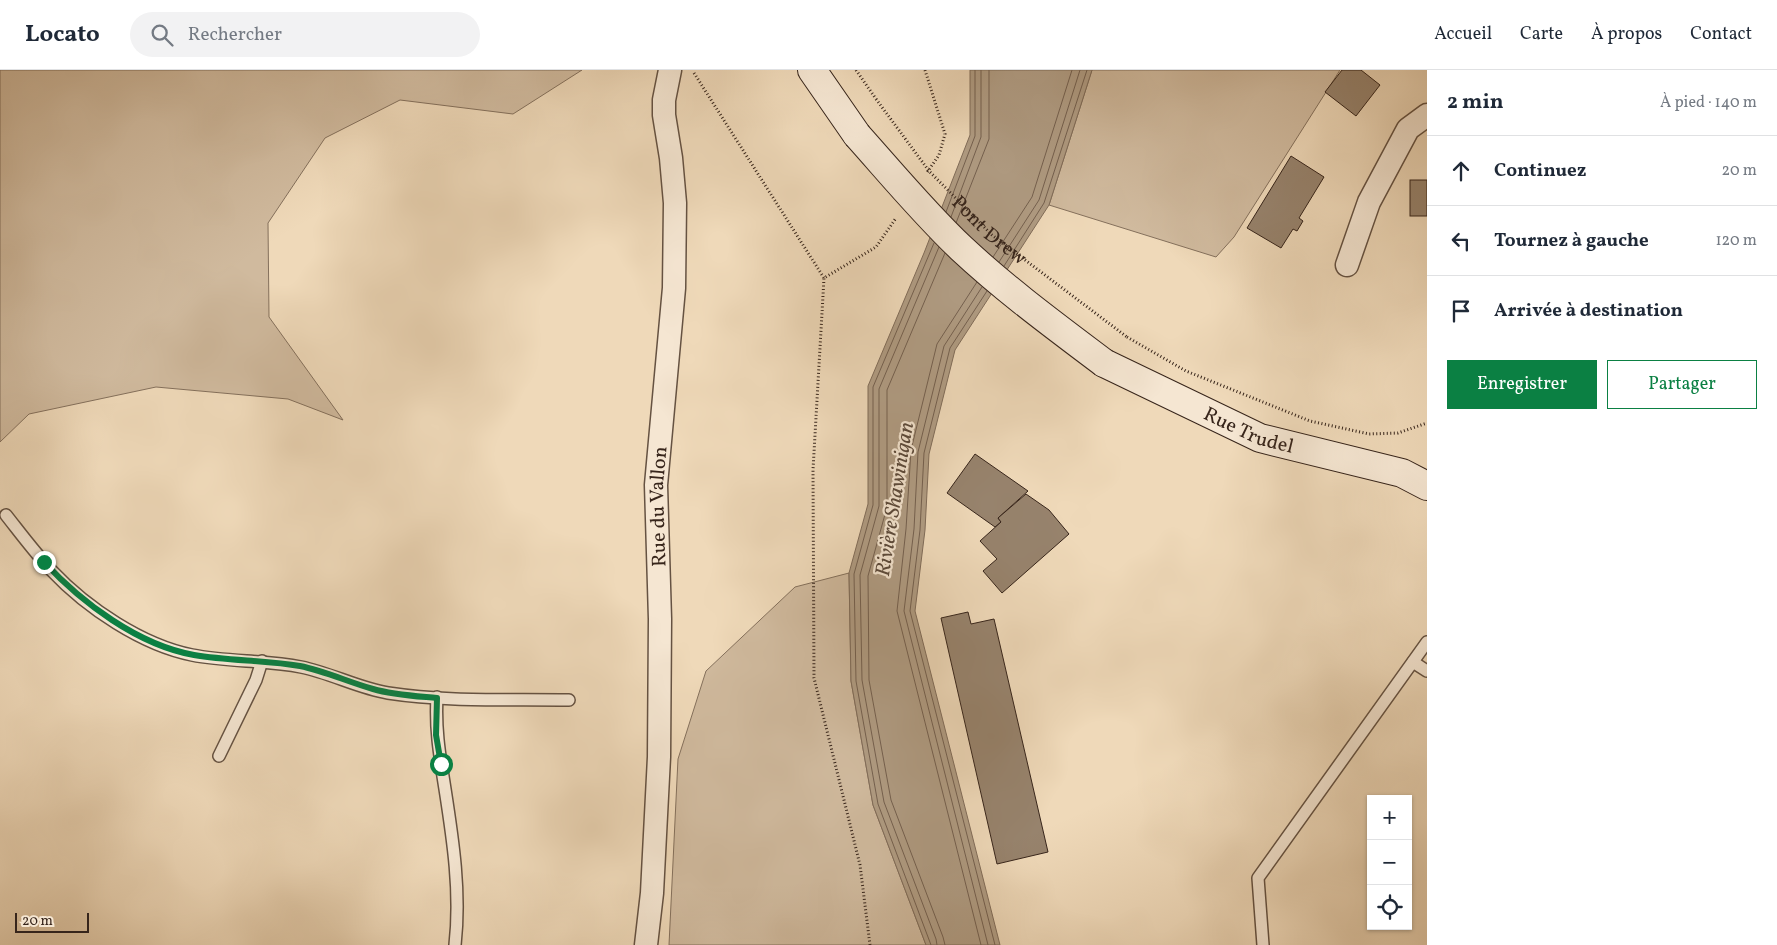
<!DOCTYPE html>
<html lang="fr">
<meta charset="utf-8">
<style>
body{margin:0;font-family:Vollkorn,serif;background:#f2f2f3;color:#1f2937}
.controls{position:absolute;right:15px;bottom:15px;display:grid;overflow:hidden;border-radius:0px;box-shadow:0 1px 4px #0004}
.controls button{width:45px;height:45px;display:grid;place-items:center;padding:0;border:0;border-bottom:1px solid #e0e1e3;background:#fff;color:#1f2937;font:25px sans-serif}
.scale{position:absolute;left:15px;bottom:12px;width:74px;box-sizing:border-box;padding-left:5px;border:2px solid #37251b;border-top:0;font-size:14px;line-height:18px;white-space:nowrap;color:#37251b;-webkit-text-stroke:4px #f5e6d2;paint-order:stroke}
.stop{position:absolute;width:15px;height:15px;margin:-11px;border:4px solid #0b8043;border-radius:50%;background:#fff}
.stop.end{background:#0b8043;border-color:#fff;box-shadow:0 1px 5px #0008}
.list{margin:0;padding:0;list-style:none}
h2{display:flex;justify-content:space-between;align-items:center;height:65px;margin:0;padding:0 20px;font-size:21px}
h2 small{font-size:16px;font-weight:400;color:#747a83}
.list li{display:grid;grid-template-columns:32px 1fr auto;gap:15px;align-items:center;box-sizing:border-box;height:70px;padding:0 20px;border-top:1px solid #e0e1e3}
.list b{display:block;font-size:19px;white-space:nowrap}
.list em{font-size:16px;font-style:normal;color:#747a83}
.actions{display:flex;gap:10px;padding:15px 20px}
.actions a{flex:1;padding:11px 0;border:1px solid #0b8043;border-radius:0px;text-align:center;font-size:18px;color:#0b8043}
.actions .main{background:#0b8043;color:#fff}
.icon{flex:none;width:28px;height:28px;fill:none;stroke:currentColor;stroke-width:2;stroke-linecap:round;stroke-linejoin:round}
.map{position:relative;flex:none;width:1427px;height:875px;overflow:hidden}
header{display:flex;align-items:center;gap:30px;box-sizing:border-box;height:70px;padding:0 25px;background:#fff;border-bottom:1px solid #e0e1e3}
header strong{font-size:24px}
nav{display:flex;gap:28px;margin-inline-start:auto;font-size:18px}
.search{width:350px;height:45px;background:#f2f2f3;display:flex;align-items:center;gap:12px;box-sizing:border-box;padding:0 18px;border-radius:28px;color:#747a83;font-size:19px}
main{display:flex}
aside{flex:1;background:#fff}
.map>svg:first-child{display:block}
.green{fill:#d0ba9e;stroke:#84705c}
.water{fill:#b09c83;stroke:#806c59}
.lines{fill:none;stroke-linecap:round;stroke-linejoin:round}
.shore{stroke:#74604f;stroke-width:1}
.building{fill:#97836d;stroke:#37251b}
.service-casing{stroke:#655242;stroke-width:14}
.minor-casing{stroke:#655242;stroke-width:25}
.secondary-casing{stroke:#37251b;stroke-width:30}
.path{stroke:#37251b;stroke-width:3;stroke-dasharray:1 2.5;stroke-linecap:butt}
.service{stroke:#f5e6d2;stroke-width:11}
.minor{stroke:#f5e6d2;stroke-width:22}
.secondary{stroke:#f5e6d2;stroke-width:28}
.secondary-bridge-casing{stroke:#37251b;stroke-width:30;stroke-linecap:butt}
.path-bridge{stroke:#37251b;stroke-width:3;stroke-dasharray:1 2.5;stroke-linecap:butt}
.secondary-bridge{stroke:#f5e6d2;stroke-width:28}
.route{stroke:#0b8043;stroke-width:6}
.labels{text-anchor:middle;stroke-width:4.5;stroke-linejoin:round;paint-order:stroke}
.street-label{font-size:20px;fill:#37251b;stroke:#f5e6d2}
.water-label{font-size:21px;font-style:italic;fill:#5b493a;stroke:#f5e6d2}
</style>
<header>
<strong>Locato</strong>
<div class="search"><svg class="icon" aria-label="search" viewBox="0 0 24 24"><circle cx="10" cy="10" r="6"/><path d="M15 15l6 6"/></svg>Rechercher</div>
<nav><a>Accueil</a><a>Carte</a><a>À propos</a><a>Contact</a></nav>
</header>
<main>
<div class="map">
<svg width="1427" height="875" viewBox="0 0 1427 875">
<rect width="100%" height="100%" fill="#efd9b9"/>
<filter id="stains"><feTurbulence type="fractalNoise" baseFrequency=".004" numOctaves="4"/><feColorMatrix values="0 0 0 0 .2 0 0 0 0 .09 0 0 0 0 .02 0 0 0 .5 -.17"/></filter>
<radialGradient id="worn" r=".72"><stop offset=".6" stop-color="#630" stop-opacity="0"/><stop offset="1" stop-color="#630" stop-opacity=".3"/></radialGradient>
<g class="green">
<path d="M 0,0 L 582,0 L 513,44 L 400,30 L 325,68 L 268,153 L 269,247 L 343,350 L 288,329 L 156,317 L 29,344 L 0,372 Z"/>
<path d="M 1092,0 L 1340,0 L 1234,167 L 1216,187 L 1049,135 Z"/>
<path d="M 849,503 L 851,611 L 873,735 L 926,875 L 669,875 L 678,689 L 706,601 L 795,517 Z"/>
</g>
<path class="water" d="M 970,0 L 1092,0 L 1049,135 L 955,280 L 929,384 L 925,460 L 915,541 L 1000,875 L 926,875 L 873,735 L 851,611 L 849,503 L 868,434 L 868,316 L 924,183 L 970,65 Z"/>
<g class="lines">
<g class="shore">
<path d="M 946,142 L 975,66 L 975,0"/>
<path d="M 951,147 L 981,67 L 981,0"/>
<path d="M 956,153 L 989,69 L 989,0"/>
<path d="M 993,187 L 1032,127 L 1072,0"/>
<path d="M 999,192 L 1039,130 L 1080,0"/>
<path d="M 1004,196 L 1044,133 L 1087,0"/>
<path d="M 977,212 L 937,274 L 911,380 L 906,459 L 897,541 L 981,875"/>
<path d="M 982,217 L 944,276 L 918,382 L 914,459 L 904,541 L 988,875"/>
<path d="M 987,221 L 950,278 L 924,383 L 920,460 L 910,541 L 995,875"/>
<path d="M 931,875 L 878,734 L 856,611 L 854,504 L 873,435 L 873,317 L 934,173"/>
<path d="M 937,875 L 936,869 L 884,732 L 862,610 L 860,505 L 879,436 L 879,319 L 939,177"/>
<path d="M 945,875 L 943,867 L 891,730 L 869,610 L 868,506 L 887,437 L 887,320 L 945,183"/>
</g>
</g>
<g class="building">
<path d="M 1342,0 L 1361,0 L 1380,15 L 1356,46 L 1325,22 Z"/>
<path d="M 1291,86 L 1324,107 L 1299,148 L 1303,151 L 1297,161 L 1293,159 L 1281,178 L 1247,158 Z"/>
<rect x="1410" y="110" width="17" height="36"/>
<path d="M 975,384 L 1028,421 L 998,448 L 1001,452 L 995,457 L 947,423 Z"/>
<path d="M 1026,424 L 1049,440 L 1069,464 L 1002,523 L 983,501 L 997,489 L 980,471 L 1001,452 L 998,448 Z"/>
<path d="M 968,542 L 971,554 L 994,549 L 1048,782 L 997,794 L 941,548 Z"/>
</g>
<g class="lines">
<defs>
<g id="service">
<path d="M 6,445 C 21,464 35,483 52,501 C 87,538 142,575 192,585 C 228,592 265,590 301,597 C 331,603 358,618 388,623 C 447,632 509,629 569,630"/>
<path d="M 1413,592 L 1427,601"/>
<path d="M 437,627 C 435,660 440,687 445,719 C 453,770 461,823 455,875"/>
<path d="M 219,686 L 256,610 L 262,591"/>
<path d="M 1263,875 L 1258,808 L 1427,572"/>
</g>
<g id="minor">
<path d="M 1347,195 L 1369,132 L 1408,59 L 1427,45"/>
<path id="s1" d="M 646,875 L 652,823 L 659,687 L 660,549 L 656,415 L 674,218 L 675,133 L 671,88 L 664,45 L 664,30 L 670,0"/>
</g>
<g id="secondary">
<path d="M 812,0 L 857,65"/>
<path id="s2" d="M 1104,293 L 1260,368 L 1402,403 L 1427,416"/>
</g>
</defs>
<use href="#service" class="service-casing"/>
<use href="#minor" class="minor-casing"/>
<use href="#secondary" class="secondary-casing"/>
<g class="path">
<path d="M 856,0 L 876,29"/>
<path d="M 925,0 L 945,64 L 939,85 L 926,104"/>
<path d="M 694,3 L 824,208"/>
<path d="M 1127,267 L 1186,301 L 1310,351 L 1369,364 L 1398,363 L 1427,353"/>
<path d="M 870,875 L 860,795 L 814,608 L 813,400 L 824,208 L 876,177 L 896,148"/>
</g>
<use href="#service" class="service"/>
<use href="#minor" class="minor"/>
<use href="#secondary" class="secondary"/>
<defs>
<path id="secondary-bridge" d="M 857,65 C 891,103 924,143 961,178 C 1006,220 1055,256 1104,293"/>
</defs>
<use href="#secondary-bridge" class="secondary-bridge-casing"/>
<path class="path-bridge" id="s3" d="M 876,29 L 929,101 L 992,165 L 1127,267"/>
<use href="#secondary-bridge" class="secondary-bridge"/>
</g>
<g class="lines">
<path class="route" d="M 44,492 C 82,533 138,575 194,585 C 229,591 265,590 300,596 C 325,601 348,612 373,619 C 393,625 415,626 437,628 L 436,665 L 441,694"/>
</g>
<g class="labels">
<g class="street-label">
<text dy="7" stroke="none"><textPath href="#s3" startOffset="174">Pont Drew</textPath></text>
<text dy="7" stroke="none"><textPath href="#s2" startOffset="160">Rue Trudel</textPath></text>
<text dy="7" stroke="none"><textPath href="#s1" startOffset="439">Rue du Vallon</textPath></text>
</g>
<g class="water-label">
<text transform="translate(894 429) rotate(-81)" y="7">Rivière Shawinigan</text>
</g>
</g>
<rect width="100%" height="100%" filter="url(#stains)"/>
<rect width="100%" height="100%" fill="url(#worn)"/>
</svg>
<div class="controls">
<button>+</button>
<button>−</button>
<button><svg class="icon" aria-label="locate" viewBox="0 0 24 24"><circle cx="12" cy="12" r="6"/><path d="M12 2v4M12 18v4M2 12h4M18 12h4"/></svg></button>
</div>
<div class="scale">20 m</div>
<div class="stop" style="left:441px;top:694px"></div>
<div class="stop end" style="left:44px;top:492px"></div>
</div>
<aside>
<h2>2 min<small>À pied · 140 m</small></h2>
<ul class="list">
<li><svg class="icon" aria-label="ahead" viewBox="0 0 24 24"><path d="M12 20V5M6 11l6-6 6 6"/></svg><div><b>Continuez</b></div><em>20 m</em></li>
<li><svg class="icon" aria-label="left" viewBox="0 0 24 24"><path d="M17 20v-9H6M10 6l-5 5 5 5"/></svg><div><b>Tournez à gauche</b></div><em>120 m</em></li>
<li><svg class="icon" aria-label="arrive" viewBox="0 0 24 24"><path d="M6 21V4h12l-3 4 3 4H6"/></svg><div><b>Arrivée à destination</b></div></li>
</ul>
<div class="actions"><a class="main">Enregistrer</a><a>Partager</a></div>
</aside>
</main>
